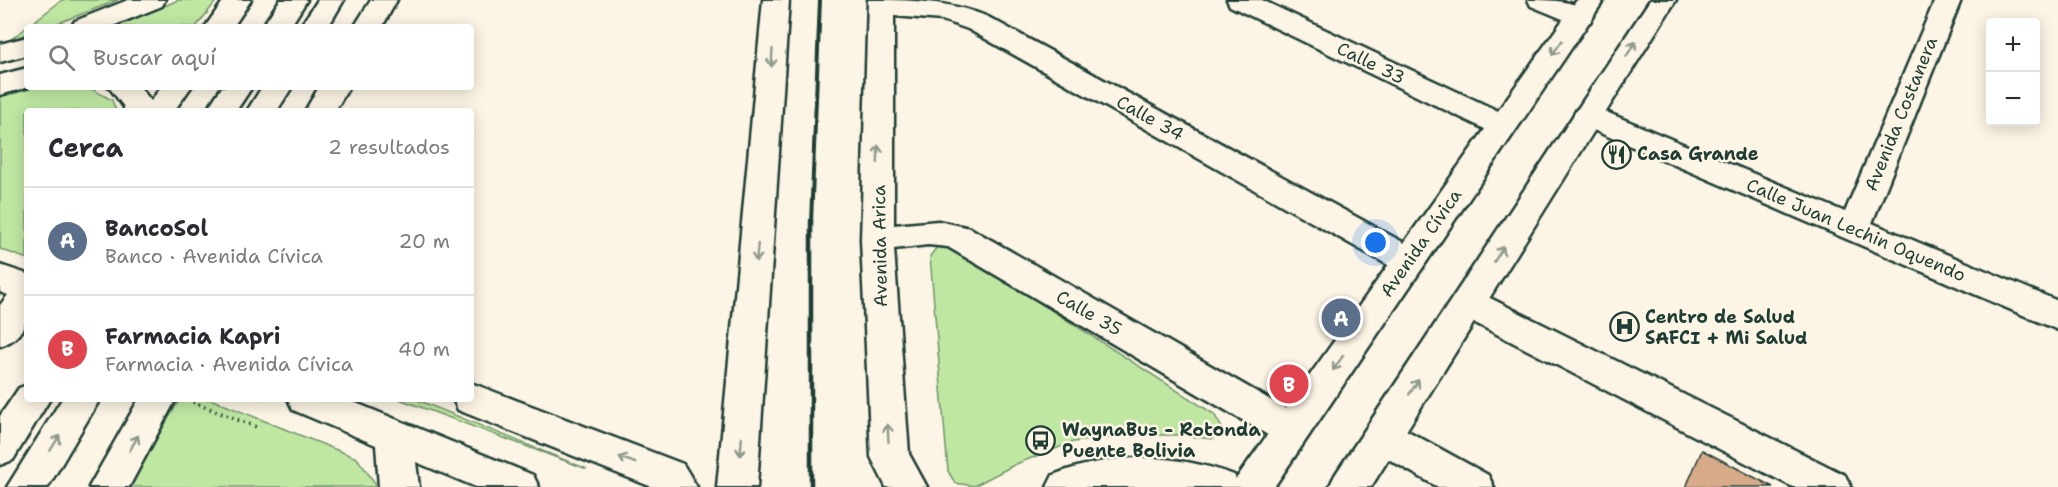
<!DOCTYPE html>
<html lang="es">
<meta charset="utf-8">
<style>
body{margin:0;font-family:"Shantell Sans",sans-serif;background:#f2f2f3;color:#2b2b33}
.controls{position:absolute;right:18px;top:18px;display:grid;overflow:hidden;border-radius:6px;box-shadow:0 3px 15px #0003}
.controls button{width:54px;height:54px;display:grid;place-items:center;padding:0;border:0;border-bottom:2px solid #e1e1e2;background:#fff;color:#2b2b33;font:30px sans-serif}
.you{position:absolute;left:1376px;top:243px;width:21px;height:21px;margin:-15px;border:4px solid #fff;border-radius:50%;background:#1a73e8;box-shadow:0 0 0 9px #1a73e833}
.badge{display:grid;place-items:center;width:39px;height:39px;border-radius:50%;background:#111827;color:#fff;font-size:20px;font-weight:700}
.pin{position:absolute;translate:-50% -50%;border:3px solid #fff;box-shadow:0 2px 6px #0006}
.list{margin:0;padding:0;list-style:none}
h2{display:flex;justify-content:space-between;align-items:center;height:78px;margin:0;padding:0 24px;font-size:26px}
h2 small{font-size:20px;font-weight:400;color:#7c7c81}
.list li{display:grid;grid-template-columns:39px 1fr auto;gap:18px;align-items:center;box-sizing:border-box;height:108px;padding:0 24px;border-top:2px solid #e1e1e2}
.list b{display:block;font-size:22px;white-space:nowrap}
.list p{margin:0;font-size:20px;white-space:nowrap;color:#7c7c81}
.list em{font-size:20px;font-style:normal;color:#7c7c81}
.icon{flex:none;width:33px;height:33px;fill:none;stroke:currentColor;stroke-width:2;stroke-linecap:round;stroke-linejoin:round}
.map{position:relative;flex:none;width:2058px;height:487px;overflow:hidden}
.search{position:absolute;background:#fff;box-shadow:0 3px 15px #0003;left:24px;top:24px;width:450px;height:66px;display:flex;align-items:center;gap:15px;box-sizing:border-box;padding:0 21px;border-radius:6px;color:#7c7c81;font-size:22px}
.panel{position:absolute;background:#fff;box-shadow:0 3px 15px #0003;left:24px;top:108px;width:450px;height:294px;border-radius:6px}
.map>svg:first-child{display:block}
.green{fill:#bfe7a2;stroke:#6f926b;stroke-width:1.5}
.building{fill:#d7aa89;stroke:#1f3d34;stroke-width:1.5}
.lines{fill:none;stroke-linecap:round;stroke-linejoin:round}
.minor-casing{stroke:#1f3d34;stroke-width:5}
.major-casing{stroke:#1f3d34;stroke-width:5}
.highway-casing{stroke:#1f3d34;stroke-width:5}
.path{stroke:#1f3d34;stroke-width:4;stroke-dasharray:1.5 4.5;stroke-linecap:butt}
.minor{fill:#fcf5e5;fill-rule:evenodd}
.major{fill:#fcf5e5;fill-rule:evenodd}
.highway{fill:#fcf5e5;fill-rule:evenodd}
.rail-far1{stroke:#1f3d34;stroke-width:4}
.rail{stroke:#1f3d34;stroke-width:4.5}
.oneway{stroke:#8e998c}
.labels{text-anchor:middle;stroke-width:5;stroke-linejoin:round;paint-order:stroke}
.street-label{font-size:18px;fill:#1f3d34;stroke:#fcf5e5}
.poi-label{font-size:18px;font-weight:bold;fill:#1f3d34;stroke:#fcf5e5;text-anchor:start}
</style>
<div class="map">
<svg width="2058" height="487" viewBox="0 0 2058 487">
<rect width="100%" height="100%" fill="#fcf5e5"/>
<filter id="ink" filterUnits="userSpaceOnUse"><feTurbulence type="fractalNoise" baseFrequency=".0167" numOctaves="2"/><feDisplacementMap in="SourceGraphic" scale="12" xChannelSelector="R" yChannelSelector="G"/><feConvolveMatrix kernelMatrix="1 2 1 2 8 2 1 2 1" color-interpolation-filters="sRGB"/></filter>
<g filter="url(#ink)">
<g class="green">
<path d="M 62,0 L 118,0 L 48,27 L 27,27 L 27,34 L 9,41 Z"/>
<path d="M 178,0 L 217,0 L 196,27 L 116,27 Z"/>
<path d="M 27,87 L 88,87 L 112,100 L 116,111 L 27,111 L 27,259 L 0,249 L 0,95 Z"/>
<path d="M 951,246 L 1214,414 L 1222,428 L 1212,439 L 1180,435 L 1133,435 L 1073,442 L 1016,464 L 974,486 L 955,483 L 948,471 L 930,256 L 937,247 Z"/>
<path d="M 180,399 L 210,399 L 357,458 L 375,483 L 375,487 L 127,487 Z"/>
<path d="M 399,399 L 415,399 L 587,469 Z"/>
</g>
<path class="building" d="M 1702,450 L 1773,487 L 1686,487 Z"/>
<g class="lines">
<defs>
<g id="minor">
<path d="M 763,0 L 789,0 L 757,487 L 717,487 Z"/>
<path d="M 868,0 C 910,0 948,0 988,17 L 1421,252 L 1426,261 L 1421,270 L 1409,274 L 1397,270 L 968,29 L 942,20 L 894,16 L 894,225 L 938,221 L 970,228 L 1304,419 L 1310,430 L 1304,441 L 1291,446 L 1278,441 L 948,247 L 928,245 L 894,249 L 909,454 L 927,487 L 886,487 L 871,457 L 861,240 Z"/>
<path d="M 1227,0 L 1262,0 L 1513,118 L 1517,125 L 1513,132 L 1502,135 L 1491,132 L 1230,6 Z"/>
<path d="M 1528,0 C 1548,0 1580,0 1594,16 L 1590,22 L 1580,25 L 1570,22 L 1531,6 Z"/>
<path d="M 1935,0 L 1961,0 L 1872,223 L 2058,301 L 2058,330 L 1577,123 L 1573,116 L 1577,109 L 1588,106 L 1599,109 L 1845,212 Z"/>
<path d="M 1468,289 L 1480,293 L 1845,475 L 1851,487 L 1793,487 L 1456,313 L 1451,303 L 1456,293 Z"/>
<path d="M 1382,420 L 1395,424 L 1488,475 L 1494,487 L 1438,487 L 1369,448 L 1363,436 L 1369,424 Z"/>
</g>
<g id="major">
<path d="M 128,0 L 165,0 L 162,6 L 110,27 L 71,27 L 75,21 Z"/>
<path d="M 224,0 L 251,0 L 233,27 L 205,27 Z"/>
<path d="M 371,0 L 397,0 L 382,27 L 354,27 Z"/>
<path d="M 1577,0 L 1604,0 L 1274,487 L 1047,487 L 1053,475 C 1113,452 1174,453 1234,475 L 1236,479 Z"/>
<path d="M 1650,0 L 1676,0 L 1371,487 L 1329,487 L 1335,475 Z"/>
<path d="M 27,37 L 27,55 L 0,62 L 0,44 Z"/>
<path d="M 27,68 L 27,87 L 29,87 L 0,95 L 0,75 Z"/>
<path d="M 109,87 L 140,87 L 151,101 L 161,87 L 191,87 L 174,111 L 124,111 L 124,107 Z"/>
<path d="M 319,87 L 349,87 L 335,111 L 305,111 Z"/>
<path d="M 0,265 L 27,274 C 27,304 34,335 0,346 L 0,305 L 8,295 L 0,292 Z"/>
<path d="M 471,383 L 683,464 L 697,487 L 652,487 L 458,410 L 453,399 L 471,399 Z"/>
<path d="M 139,399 L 176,399 L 129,487 L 89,487 Z"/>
<path d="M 288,399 L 346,399 L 533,475 L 539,487 L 476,487 L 416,462 L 419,487 L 379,487 L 376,445 L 293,410 Z"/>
</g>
<g id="highway">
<path d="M 280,0 L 307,0 L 290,27 L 262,27 Z"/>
<path d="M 318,0 L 344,0 L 328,27 L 300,27 Z"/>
<path d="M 222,87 L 252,87 L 236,111 L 206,111 Z"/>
<path d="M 262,87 L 292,87 L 277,111 L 247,111 Z"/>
<path d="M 27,385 L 27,399 L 50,399 L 13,460 L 0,465 L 0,416 L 19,388 Z"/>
<path d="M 62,399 L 100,399 L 48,487 L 7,487 Z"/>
</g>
</defs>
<use href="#minor" class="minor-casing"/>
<use href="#major" class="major-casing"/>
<use href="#highway" class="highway-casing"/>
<path class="path" d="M 193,402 L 259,428"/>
<use href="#minor" class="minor"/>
<use href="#major" class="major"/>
<use href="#highway" class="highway"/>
<path class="rail-far1" d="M 811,222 L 820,0"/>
<path class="rail" d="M 811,220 L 811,487"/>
</g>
<defs><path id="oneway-shaft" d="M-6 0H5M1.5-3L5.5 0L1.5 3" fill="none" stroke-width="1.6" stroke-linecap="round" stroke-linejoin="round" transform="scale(1.5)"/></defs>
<g class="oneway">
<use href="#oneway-shaft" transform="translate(1557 48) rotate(125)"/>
<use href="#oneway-shaft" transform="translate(1631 49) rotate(-57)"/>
<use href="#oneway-shaft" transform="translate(772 58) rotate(93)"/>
<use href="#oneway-shaft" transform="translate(878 154) rotate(-89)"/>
<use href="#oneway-shaft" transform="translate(757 253) rotate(95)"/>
<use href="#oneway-shaft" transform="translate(1499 254) rotate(-57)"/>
<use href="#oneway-shaft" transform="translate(1338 363) rotate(125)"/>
<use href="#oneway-shaft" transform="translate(1414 387) rotate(-57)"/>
<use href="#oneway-shaft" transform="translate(888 433) rotate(-93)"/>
<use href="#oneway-shaft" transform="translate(55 443) rotate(-58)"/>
<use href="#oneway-shaft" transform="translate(134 443) rotate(-61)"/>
<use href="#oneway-shaft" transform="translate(741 447) rotate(95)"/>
<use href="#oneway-shaft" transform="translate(627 460) rotate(-159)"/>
</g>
</g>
<defs>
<symbol id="restaurant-ring" viewBox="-11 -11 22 22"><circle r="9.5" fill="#fcf5e5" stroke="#1f3d34" stroke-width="1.5"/><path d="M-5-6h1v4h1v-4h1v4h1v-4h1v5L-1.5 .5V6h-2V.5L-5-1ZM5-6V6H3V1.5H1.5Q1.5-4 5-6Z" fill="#1f3d34"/></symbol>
<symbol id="hospital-ring" viewBox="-11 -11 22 22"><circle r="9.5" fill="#fcf5e5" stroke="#1f3d34" stroke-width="1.5"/><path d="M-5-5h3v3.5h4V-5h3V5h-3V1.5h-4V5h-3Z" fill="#1f3d34"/></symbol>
<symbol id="bus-ring" viewBox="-11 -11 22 22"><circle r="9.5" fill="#fcf5e5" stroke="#1f3d34" stroke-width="1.5"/><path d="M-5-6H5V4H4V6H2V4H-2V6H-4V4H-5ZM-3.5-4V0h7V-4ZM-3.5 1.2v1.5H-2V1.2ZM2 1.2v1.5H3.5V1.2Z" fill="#1f3d34"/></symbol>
</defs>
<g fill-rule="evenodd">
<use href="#restaurant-ring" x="1600" y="138" width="33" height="33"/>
<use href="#hospital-ring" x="1608" y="310" width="33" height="33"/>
<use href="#bus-ring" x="1024" y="424" width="33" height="33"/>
</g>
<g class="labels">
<g class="street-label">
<text transform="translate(1371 63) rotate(26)" y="6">Calle 33</text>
<text transform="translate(1901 114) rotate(-68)" y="6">Avenida Costanera</text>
<text transform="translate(1150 118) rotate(29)" y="6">Calle 34</text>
<text transform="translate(1856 230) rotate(23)" y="6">Calle Juan Lechin Oquendo</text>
<text transform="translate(1421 243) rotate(-55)" y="6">Avenida Cívica</text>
<text transform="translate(880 246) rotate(-91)" y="6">Avenida Arica</text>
<text transform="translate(1089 313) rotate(30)" y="6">Calle 35</text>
</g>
<g class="poi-label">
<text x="1637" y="160">Casa Grande</text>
<text x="1645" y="323">Centro de Salud<tspan x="1645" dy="21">SAFCI + Mi Salud</tspan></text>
<text x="1062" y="436">WaynaBus - Rotonda<tspan x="1062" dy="21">Puente Bolivia</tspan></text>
</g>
</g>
</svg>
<div class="controls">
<button>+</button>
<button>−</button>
</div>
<div class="you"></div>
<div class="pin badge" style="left:1341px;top:318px;background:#5c6f8a">A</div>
<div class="pin badge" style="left:1289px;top:384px;background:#e0444e">B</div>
<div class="search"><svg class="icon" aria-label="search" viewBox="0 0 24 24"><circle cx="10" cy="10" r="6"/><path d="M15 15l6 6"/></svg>Buscar aquí</div>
<section class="panel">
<h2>Cerca<small>2 resultados</small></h2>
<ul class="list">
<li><span class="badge" style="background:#5c6f8a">A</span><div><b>BancoSol</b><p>Banco · Avenida Cívica</p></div><em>20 m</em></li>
<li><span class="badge" style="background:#e0444e">B</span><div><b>Farmacia Kapri</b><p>Farmacia · Avenida Cívica</p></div><em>40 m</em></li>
</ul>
</section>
</div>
